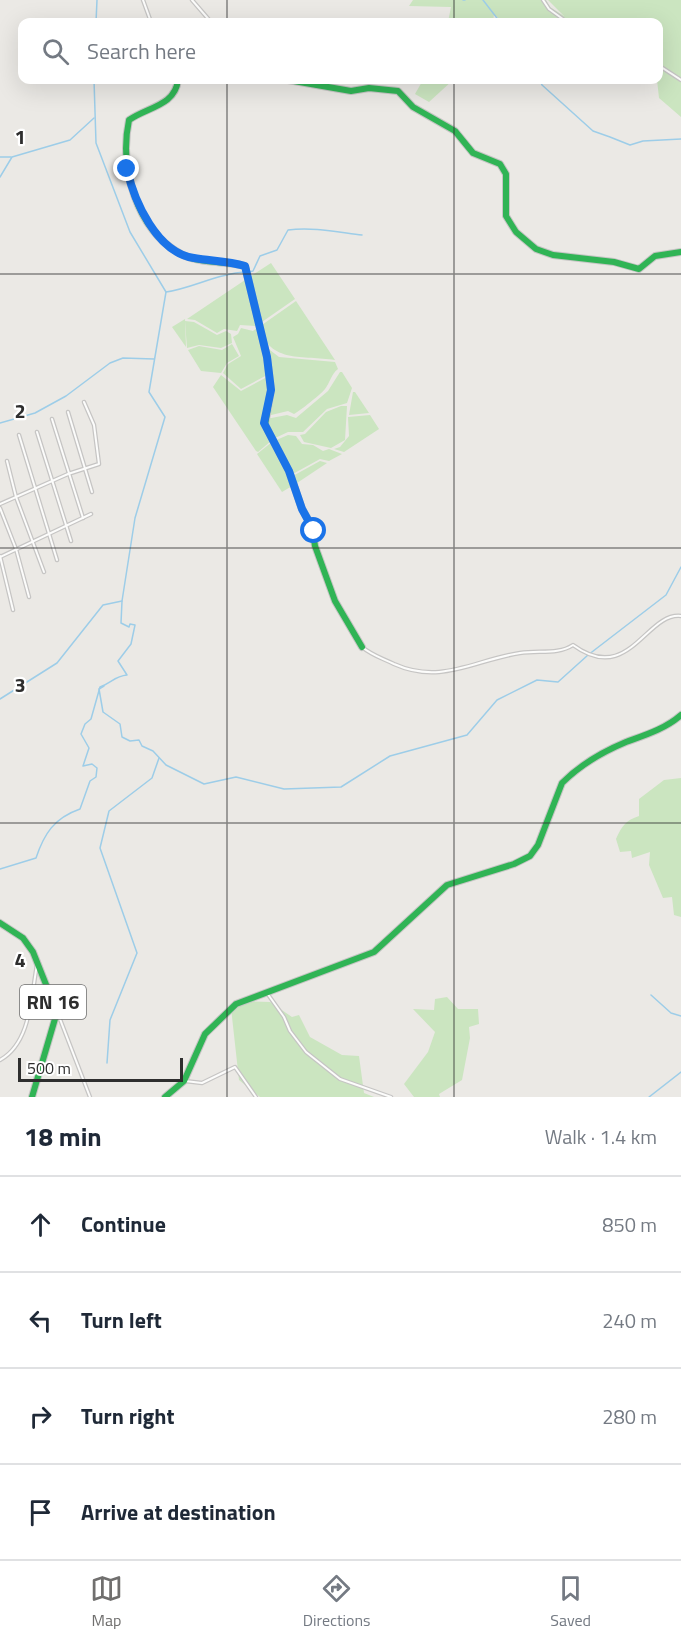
<!DOCTYPE html>
<meta charset="utf-8">
<style>
body{margin:0;font-family:"Titillium Web",sans-serif;background:#f2f2f3;color:#1f2937}
.scale{position:absolute;left:18px;bottom:15px;width:165px;box-sizing:border-box;padding-left:6px;border:3px solid #2e2e2e;border-top:0;font-size:16px;line-height:21px;white-space:nowrap;color:#2e2e2e;-webkit-text-stroke:4px #fff;paint-order:stroke}
.stop{position:absolute;width:18px;height:18px;margin:-14px;border:4px solid #1a73e8;border-radius:50%;background:#fff}
.stop.end{background:#1a73e8;border-color:#fff;box-shadow:0 2px 6px #0008}
.list{margin:0;padding:0;list-style:none}
h2{display:flex;justify-content:space-between;align-items:center;height:78px;margin:0;padding:0 24px;font-size:26px}
h2 small{font-size:20px;font-weight:400;color:#747a83}
.list li{display:grid;grid-template-columns:39px 1fr auto;gap:18px;align-items:center;box-sizing:border-box;height:96px;padding:0 24px;border-top:2px solid #e0e1e3}
.list b{display:block;font-size:22px;white-space:nowrap}
.list em{font-size:20px;font-style:normal;color:#747a83}
.icon{flex:none;width:33px;height:33px;fill:none;stroke:currentColor;stroke-width:2;stroke-linecap:round;stroke-linejoin:round}
.map{position:relative;flex:none;width:681px;height:1097px;overflow:hidden}
.search{position:absolute;background:#fff;box-shadow:0 6px 24px #0002;left:18px;right:18px;top:18px;height:66px;display:flex;align-items:center;gap:15px;box-sizing:border-box;padding:0 21px;border-radius:12px;color:#747a83;font-size:22px}
.sheet{height:462px;background:#fff}
nav{display:flex;justify-content:space-around;align-items:center;box-sizing:border-box;height:84px;border-top:2px solid #e0e1e3;background:#fff;font-size:16px;color:#747a83}
nav a{display:grid;justify-items:center;gap:3px}
nav .on{color:#706f6e}
.map>svg:first-child{display:block}
.green{fill:#cbe5c0}
.lines{fill:none;stroke-linecap:round;stroke-linejoin:round}
.stream{stroke:#9dcde8;stroke-width:1.5}
.street-casing{stroke:#c6c5c4;stroke-width:4.5}
.fast-casing{stroke:#c6c5c4;stroke-width:8}
.street{stroke:#fcfcfb;stroke-width:2}
.fast{stroke:#30b455;stroke-width:6}
.route{stroke:#1a73e8;stroke-width:8}
.grid{fill:none;stroke:#2e2e2e;stroke-width:1.5;stroke-opacity:0.55}
.labels{text-anchor:middle;stroke-width:4.5;stroke-linejoin:round;paint-order:stroke}
.shield{fill:#fff;stroke:#6d6d6d;stroke-width:1.5}
.shield-label{font-size:20px;font-weight:bold;fill:#2e2e2e}
.grid-label{font-size:20px;text-anchor:middle;font-weight:bold;fill:#2e2e2e;stroke:#fff;stroke-width:4.5;stroke-linejoin:round;paint-order:stroke}
</style>
<div class="map">
<svg width="681" height="1097" viewBox="0 0 681 1097">
<rect width="100%" height="100%" fill="#ebe9e5"/>
<g class="green">
<path d="M 413,0 L 546,0 L 550,7 L 564,16 L 548,0 L 681,0 L 681,117 L 659,98 L 657,80 L 658,22 L 502,22 L 494,14 L 493,22 L 448,22 L 451,7 L 409,6 Z"/>
<path d="M 423,80 L 453,80 L 429,102 L 415,94 Z"/>
<path d="M 271,263 L 295,299 L 259,324 L 254,292 L 248,278 Z"/>
<path d="M 245,280 L 251,293 L 256,326 L 240,325 L 237,331 L 224,329 L 217,333 L 195,320 L 187,319 Z"/>
<path d="M 296,301 L 335,360 C 303,355 270,364 259,327 Z"/>
<path d="M 185,319 L 186,347 L 172,327 Z"/>
<path d="M 185,321 L 194,322 L 217,335 L 226,331 L 231,334 L 232,343 L 221,348 L 199,345 L 187,348 Z"/>
<path d="M 241,328 L 253,331 L 257,328 L 265,353 L 267,375 L 241,389 L 223,373 L 228,364 L 241,356 L 233,337 L 238,334 Z"/>
<path d="M 232,344 L 239,356 L 227,363 L 221,373 L 201,371 L 188,350 L 199,346 L 222,350 Z"/>
<path d="M 266,347 L 279,357 L 335,362 L 338,369 C 331,374 330,383 325,389 C 320,395 301,410 294,414 L 288,411 L 267,416 L 273,390 Z"/>
<path d="M 340,372 L 342,372 L 352,388 L 347,403 L 327,409 L 303,432 L 288,432 L 273,439 L 266,419 L 287,415 L 296,418 L 328,391 Z"/>
<path d="M 221,375 L 241,391 L 267,377 L 271,390 L 263,424 L 271,441 L 258,452 L 256,451 L 213,387 Z"/>
<path d="M 353,392 L 355,392 L 369,413 L 349,415 Z"/>
<path d="M 341,406 L 347,406 L 345,440 L 331,448 L 304,442 L 300,435 L 305,434 L 326,412 Z"/>
<path d="M 370,415 L 379,429 L 344,452 L 334,449 L 340,447 L 349,436 L 348,417 Z"/>
<path d="M 288,435 L 296,436 L 302,444 L 313,445 L 323,451 L 329,449 L 342,454 L 329,461 L 320,459 L 291,475 L 274,441 Z"/>
<path d="M 272,442 L 292,486 L 282,492 L 257,454 Z"/>
<path d="M 320,461 L 327,463 L 294,485 L 291,477 Z"/>
<path d="M 681,778 L 681,917 L 674,915 L 672,897 L 663,898 L 649,865 L 650,852 L 632,858 L 631,851 L 620,852 L 616,839 C 621,827 626,820 639,816 L 639,799 L 664,780 Z"/>
<path d="M 447,997 L 458,1009 L 478,1009 L 479,1024 L 469,1027 L 470,1038 L 462,1080 L 439,1094 L 440,1097 L 414,1097 L 404,1084 L 428,1052 L 435,1032 L 413,1009 L 434,1010 L 435,999 Z"/>
<path d="M 239,1001 L 270,1002 L 292,1017 L 299,1015 L 310,1037 L 342,1055 L 359,1056 L 364,1093 L 374,1097 L 260,1097 L 239,1080 L 231,1008 Z"/>
</g>
<g class="lines">
<g class="stream">
<path d="M 463,0 L 465,0"/>
<path d="M 483,0 L 500,22"/>
<path d="M 96,22 L 97,0"/>
<path d="M 540,80 L 542,85 L 593,131 L 610,137 L 630,145 L 643,141 L 681,139"/>
<path d="M 0,157 L 11,157"/>
<path d="M 0,177 L 12,157 L 70,140 L 94,118"/>
<path d="M 249,272 L 253,271 L 260,256 L 277,250 L 288,230 C 313,227 337,232 362,235"/>
<path d="M 166,292 C 193,288 216,274 244,272"/>
<path d="M 0,423 L 35,413 L 66,396 L 110,363 L 123,358 L 154,359"/>
<path d="M 104,686 L 99,689 L 103,712 L 120,724 L 122,737 L 130,741 L 139,740 L 142,746 L 153,751 L 166,765 L 204,784 L 236,777 L 284,789 L 341,787 L 390,756 L 467,735 L 497,700 L 537,680 L 558,682 L 588,655 L 666,595 L 681,567"/>
<path d="M 0,699 L 57,663 L 103,605 L 122,601"/>
<path d="M 0,869 L 36,858 C 44,834 54,818 80,809 L 90,781 L 96,777 L 97,768 L 92,764 L 83,766 L 89,748 L 81,734 L 85,724 L 91,719 L 100,687 C 111,683 115,676 127,675 L 118,661 L 131,644 L 135,625 L 130,624 L 129,627 L 121,623 L 122,601 L 135,518 L 165,417 L 149,392 L 166,292 L 130,232 L 96,143 L 94,80"/>
<path d="M 651,995 L 671,1013 L 681,1016"/>
<path d="M 107,1063 L 110,1020 L 137,953 L 100,848 L 109,811 L 152,778 L 159,758"/>
<path d="M 649,1097 L 681,1072"/>
</g>
<defs>
<g id="street">
<path d="M 143,0 L 151,22"/>
<path d="M 192,0 L 211,22"/>
<path d="M 543,0 L 549,9 L 567,22"/>
<path d="M 658,65 L 681,80"/>
<path d="M 68,412 L 92,492"/>
<path d="M 52,419 L 83,518"/>
<path d="M 37,432 L 71,541"/>
<path d="M 19,435 L 57,560"/>
<path d="M 7,461 L 16,497 L 44,572"/>
<path d="M 0,504 L 68,474 L 99,464 L 94,425 L 84,402"/>
<path d="M 0,508 L 16,549 L 29,597"/>
<path d="M 0,556 L 13,610"/>
<path d="M 0,557 L 91,514"/>
<path d="M 362,647 C 373,656 382,658 394,664 C 441,685 474,660 520,653 C 539,650 558,655 573,645 C 629,686 646,612 681,616"/>
<path d="M 267,993 L 284,1017 L 290,1031 L 306,1052 L 340,1079 L 391,1097"/>
<path d="M 58,1014 L 90,1097"/>
<path d="M 0,1060 C 31,1043 31,996 37,965"/>
<path d="M 185,1081 L 202,1083 L 235,1067 L 256,1097"/>
</g>
<g id="fast">
<path d="M 178,80 C 175,106 147,107 129,120 C 119,167 136,230 181,254 C 200,264 225,261 245,266 L 267,357 L 271,390 L 265,425 L 289,471 L 302,509 L 312,526 L 315,546 L 335,601 L 362,647"/>
<path d="M 288,80 L 351,91 L 369,88 L 398,91 L 413,107 L 455,131 L 473,153 L 500,164 L 506,174 L 506,216 L 516,232 L 536,249 L 553,255 L 614,262 L 639,269 L 655,256 L 681,252"/>
<path d="M 0,923 L 23,938 L 33,952 L 57,1012 L 32,1097"/>
<path d="M 165,1097 L 184,1081 L 205,1034 L 236,1004 L 374,952 L 447,885 L 514,864 L 530,856 L 538,845 L 562,783 C 580,765 602,752 626,742 C 645,735 665,729 681,715"/>
</g>
</defs>
<use href="#street" class="street-casing"/>
<use href="#fast" class="fast-casing"/>
<use href="#street" class="street"/>
<use href="#fast" class="fast"/>
</g>
<g class="lines">
<path class="route" d="M 127,169 C 134,201 157,253 194,258 C 212,261 228,261 245,266 L 267,357 L 271,390 L 264,423 L 289,471 L 302,509 L 314,531"/>
</g>
<path class="grid" d="M 227,0 L 227,22M 454,0 L 454,22M 227,80 L 227,1097M 454,80 L 454,1097M 0,274 L 681,274M 0,548 L 681,548M 0,823 L 681,823"/>
<g class="labels">
<rect class="shield" x="20" y="985" width="66" height="34" rx="4.5"/>
<g class="shield-label">
<text x="53" y="1009">RN 16</text>
</g>
</g>
<g class="grid-label">
<text x="20" y="144">1</text>
<text x="20" y="418">2</text>
<text x="20" y="692">3</text>
<text x="20" y="967">4</text>
</g>
</svg>
<div class="scale">500 m</div>
<div class="stop" style="left:314px;top:531px"></div>
<div class="stop end" style="left:127px;top:169px"></div>
<div class="search"><svg class="icon" aria-label="search" viewBox="0 0 24 24"><circle cx="10" cy="10" r="6"/><path d="M15 15l6 6"/></svg>Search here</div>
</div>
<section class="sheet">
<h2>18 min<small>Walk · 1.4 km</small></h2>
<ul class="list">
<li><svg class="icon" aria-label="ahead" viewBox="0 0 24 24"><path d="M12 20V5M6 11l6-6 6 6"/></svg><div><b>Continue</b></div><em>850 m</em></li>
<li><svg class="icon" aria-label="left" viewBox="0 0 24 24"><path d="M17 20v-9H6M10 6l-5 5 5 5"/></svg><div><b>Turn left</b></div><em>240 m</em></li>
<li><svg class="icon" aria-label="right" viewBox="0 0 24 24"><path d="M7 20v-9h11M14 6l5 5-5 5"/></svg><div><b>Turn right</b></div><em>280 m</em></li>
<li><svg class="icon" aria-label="arrive" viewBox="0 0 24 24"><path d="M6 21V4h12l-3 4 3 4H6"/></svg><div><b>Arrive at destination</b></div></li>
</ul>
</section>
<nav>
<a class="on"><svg class="icon" aria-label="map" viewBox="0 0 24 24"><path d="M3 6l6-2 6 2 6-2v14l-6 2-6-2-6 2zM9 4v14M15 6v14"/></svg>Map</a>
<a><svg class="icon" aria-label="directions" viewBox="0 0 24 24"><path d="M12 3l9 9-9 9-9-9zM9 14v-3h6M13 9l2 2-2 2"/></svg>Directions</a>
<a><svg class="icon" aria-label="saved" viewBox="0 0 24 24"><path d="M7 4h10v16l-5-4-5 4z"/></svg>Saved</a>
</nav>
